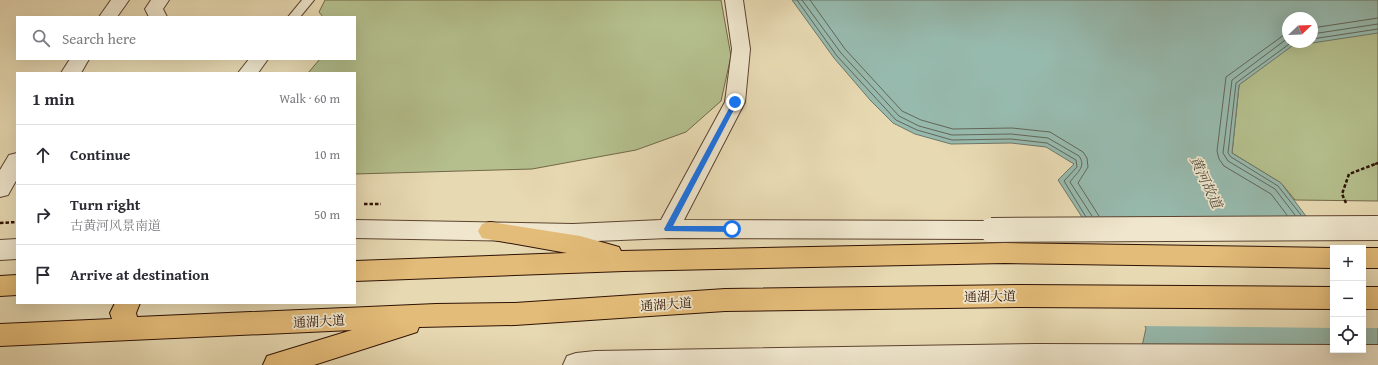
<!DOCTYPE html>
<meta charset="utf-8">
<style>
body{margin:0;font-family:"Gentium Book Plus","Noto Serif SC",serif;background:#f2f2f3;color:#2b2b33}
.controls{position:absolute;right:12px;bottom:12px;display:grid;overflow:hidden;border-radius:0px;box-shadow:0 4px 16px #0002}
.controls button{width:36px;height:36px;display:grid;place-items:center;padding:0;border:0;border-bottom:1px solid #e1e1e2;background:#fff;color:#2b2b33;font:20px sans-serif}
.compass{position:absolute;left:1282px;top:12px;width:36px;height:36px;border-radius:50%;background:#fff;box-shadow:0 4px 16px #0002;rotate:67deg}
.stop{position:absolute;width:12px;height:12px;margin:-9px;border:3px solid #1a73e8;border-radius:50%;background:#fff}
.stop.end{background:#1a73e8;border-color:#fff;box-shadow:0 1px 4px #0008}
.list{margin:0;padding:0;list-style:none}
h2{display:flex;justify-content:space-between;align-items:center;height:52px;margin:0;padding:0 16px;font-size:17px}
h2 small{font-size:13px;font-weight:400;color:#7c7c81}
.list li{display:grid;grid-template-columns:26px 1fr auto;gap:12px;align-items:center;box-sizing:border-box;height:60px;padding:0 16px;border-top:1px solid #e1e1e2}
.list b{display:block;font-size:15px;white-space:nowrap}
.list p{margin:0;font-size:13px;white-space:nowrap;color:#7c7c81}
.list em{font-size:13px;font-style:normal;color:#7c7c81}
.icon{flex:none;width:22px;height:22px;fill:none;stroke:currentColor;stroke-width:2;stroke-linecap:round;stroke-linejoin:round}
.map{position:relative;flex:none;width:1378px;height:365px;overflow:hidden}
.search{position:absolute;background:#fff;box-shadow:0 4px 16px #0002;left:16px;top:16px;width:340px;height:44px;display:flex;align-items:center;gap:10px;box-sizing:border-box;padding:0 14px;border-radius:0px;color:#7c7c81;font-size:15px}
.panel{position:absolute;background:#fff;box-shadow:0 4px 16px #0002;left:16px;top:72px;width:340px;height:232px;border-radius:0px}
.map>svg:first-child{display:block}
.green{fill:#b4bf8d;stroke:#726848;fill-rule:evenodd}
.water{fill:#97baae;stroke:#6d776a;fill-rule:evenodd}
.pier{fill:#e7d9b2}
.lines{fill:none;stroke-linecap:round;stroke-linejoin:round}
.shore{stroke:#636659;stroke-width:1}
.lane-casing{stroke:#5d4430;stroke-width:2}
.street-casing{stroke:#5d4430;stroke-width:2}
.primary-casing{stroke:#2f1204;stroke-width:2}
.path-far1{stroke:#2f1204;stroke-width:2;stroke-dasharray:2.5 2;stroke-linecap:butt}
.path{stroke:#2f1204;stroke-width:2.5;stroke-dasharray:3.5 2;stroke-linecap:butt}
.lane{fill:#efe6cd;fill-rule:evenodd}
.street{fill:#efe6cd;fill-rule:evenodd}
.primary{fill:#e4bc79;fill-rule:evenodd}
.street-bridge-casing{stroke:#5d4430;stroke-width:26;stroke-linecap:butt}
.street-bridge{stroke:#efe6cd;stroke-width:24}
.route{fill:#1a73e8}
.labels{text-anchor:middle;stroke-width:3.5;stroke-linejoin:round;paint-order:stroke}
.street-label{font-size:13px;fill:#2f1204;stroke:#efe6cd}
.water-label{font-size:14px;font-style:italic;fill:#534d40;stroke:#efe6cd}
</style>
<div class="map">
<svg width="1378" height="365" viewBox="0 0 1378 365">
<rect width="100%" height="100%" fill="#e7d9b2"/>
<filter id="stains"><feTurbulence type="fractalNoise" baseFrequency=".005" numOctaves="4"/><feColorMatrix values="0 0 0 0 .2 0 0 0 0 .09 0 0 0 0 .02 0 0 0 .5 -.17"/></filter>
<radialGradient id="worn" r=".72"><stop offset=".6" stop-color="#630" stop-opacity="0"/><stop offset="1" stop-color="#630" stop-opacity=".3"/></radialGradient>
<g class="green">
<path d="M 325,0 L 721,0 L 731,56 L 721,101 L 686,132 L 636,150 L 532,169 L 355,174 L 355,73 L 308,73 L 320,59 L 355,59 L 355,17 L 323,17 L 319,12 Z"/>
<path d="M 1248,0 L 1378,0 L 1378,201 L 1295,200 L 1281,183 L 1232,153 ZM 1288,18 L 1312,18 L 1312,42 L 1288,42 Z"/>
</g>
<path class="water" d="M 792,0 L 1378,0 L 1378,33 L 1292,46 L 1239,85 L 1232,153 L 1281,183 L 1333,252 L 1333,350 L 1363,350 L 1363,292 L 1378,312 L 1378,365 L 1138,365 L 1146,328 L 1080,214 L 1058,180 L 1074,164 L 1046,147 L 1011,143 L 951,144 L 915,134 L 893,123 L 871,101 L 834,58 ZM 1288,18 L 1312,18 L 1312,42 L 1288,42 Z"/>
<g class="pier">
<path d="M 1084,224 L 1315,224 L 1333,248 L 1333,328 L 1143,326 Z"/>
<path d="M 1363,290 L 1378,309 L 1378,328 L 1363,328 Z"/>
</g>
<g class="lines">
<g class="shore">
<path d="M 797,0 L 837,56 L 896,120 L 917,130 L 952,140 L 1011,139 L 1047,143 L 1076,160 L 1077,167 L 1064,181 L 1086,217"/>
<path d="M 802,0 L 841,53 L 899,116 L 919,126 L 952,135 L 1011,134 L 1048,138 L 1079,156 C 1087,167 1076,173 1070,182 L 1092,216"/>
<path d="M 810,0 L 845,49 L 902,111 L 921,120 L 953,129 L 1012,128 L 1050,132 L 1083,152 L 1087,158 L 1088,167 L 1078,183 L 1099,216"/>
<path d="M 1312,28 L 1378,18"/>
<path d="M 1312,34 L 1378,24"/>
<path d="M 1288,38 L 1232,80 L 1223,153 L 1228,161 L 1275,189 L 1295,215"/>
<path d="M 1312,39 L 1378,29"/>
<path d="M 1292,42 L 1236,83 L 1228,153 L 1231,157 L 1278,186 L 1301,215"/>
<path d="M 1287,215 L 1271,194 L 1224,166 L 1219,159 L 1217,151 L 1226,77 L 1288,32"/>
</g>
<defs>
<path id="lane" d="M 302,0 L 314,0 L 300,17 L 288,17 Z"/>
<g id="street">
<path d="M 111,0 L 129,0 L 117,17 L 99,17 Z"/>
<path d="M 151,0 L 169,0 L 163,9 L 167,17 L 149,17 L 145,9 Z"/>
<path d="M 725,0 L 743,0 L 750,49 L 745,102 L 684,220 L 991,221 L 999,223 L 1003,230 L 999,237 L 991,239 L 668,238 L 573,242 L 355,238 L 355,220 L 573,224 L 661,220 L 725,102 L 732,49 Z"/>
<path d="M 70,59 L 89,59 L 81,73 L 61,73 Z"/>
<path d="M 249,59 L 268,59 L 258,73 L 238,73 Z"/>
<path d="M 17,153 L 17,179 L 8,195 L 0,197 L 0,170 L 9,155 Z"/>
<path d="M 17,239 L 17,259 L 0,260 L 0,240 Z"/>
<path d="M 1036,344 L 1333,345 L 1333,350 L 1363,350 L 1363,345 L 1378,345 L 1378,365 L 563,365 L 567,356 L 576,353 L 595,351 Z"/>
</g>
<g id="primary">
<path d="M 490,222 L 580,236 L 619,247 L 621,251 L 1005,243 L 1333,248 L 1333,268 L 1005,263 L 624,271 L 355,281 L 355,261 L 567,253 L 482,238 L 478,231 L 482,224 Z"/>
<rect x="1363" y="248" width="15" height="20"/>
<path d="M 17,275 L 17,295 L 0,296 L 0,276 Z"/>
<path d="M 1021,285 L 1333,287 L 1333,309 L 1021,307 L 725,311 L 515,325 L 419,327 L 417,332 L 314,365 L 263,365 L 267,356 L 352,330 L 0,346 L 0,324 L 112,319 L 110,313 L 115,303 L 140,303 L 136,313 L 137,317 L 436,304 L 515,303 L 725,289 Z"/>
<rect x="1363" y="287" width="15" height="22"/>
</g>
</defs>
<use href="#lane" class="lane-casing"/>
<use href="#street" class="street-casing"/>
<use href="#primary" class="primary-casing"/>
<path class="path-far1" d="M 1375,164 L 1378,163"/>
<g class="path">
<path d="M 1346,203 L 1342,194 L 1349,174 L 1378,163"/>
<path d="M 364,204 L 381,204"/>
<path d="M 0,223 L 17,222"/>
</g>
<use href="#lane" class="lane"/>
<use href="#street" class="street"/>
<use href="#primary" class="primary"/>
<defs>
<path id="street-bridge" d="M 991,230 L 1378,228"/>
</defs>
<use href="#street-bridge" class="street-bridge-casing"/>
<use href="#street-bridge" class="street-bridge"/>
</g>
<path class="route" d="M 733,101 L 738,102 L 673,226 L 732,226 L 736,229 L 732,232 L 665,231 L 664,229 Z"/>
<g class="labels">
<g class="street-label">
<text transform="translate(990 296) rotate(-1)" y="5">通湖大道</text>
<text transform="translate(666 304) rotate(-4)" y="5">通湖大道</text>
<text transform="translate(319 321) rotate(-3)" y="5">通湖大道</text>
</g>
<g class="water-label">
<text transform="translate(1206 182) rotate(65)" y="5">黄河故道</text>
</g>
</g>
<rect width="100%" height="100%" filter="url(#stains)"/>
<rect width="100%" height="100%" fill="url(#worn)"/>
</svg>
<div class="controls">
<button>+</button>
<button>−</button>
<button><svg class="icon" aria-label="locate" viewBox="0 0 24 24"><circle cx="12" cy="12" r="6"/><path d="M12 2v4M12 18v4M2 12h4M18 12h4"/></svg></button>
</div>
<svg class="compass" viewBox="-18 -18 36 36"><path d="M0-13l5 13h-10z" fill="#e53935"/><path d="M0 13l5-13h-10z" fill="#7c7c81"/></svg>
<div class="stop" style="left:732px;top:229px"></div>
<div class="stop end" style="left:735px;top:102px"></div>
<div class="search"><svg class="icon" aria-label="search" viewBox="0 0 24 24"><circle cx="10" cy="10" r="6"/><path d="M15 15l6 6"/></svg>Search here</div>
<section class="panel">
<h2>1 min<small>Walk · 60 m</small></h2>
<ul class="list">
<li><svg class="icon" aria-label="ahead" viewBox="0 0 24 24"><path d="M12 20V5M6 11l6-6 6 6"/></svg><div><b>Continue</b></div><em>10 m</em></li>
<li><svg class="icon" aria-label="right" viewBox="0 0 24 24"><path d="M7 20v-9h11M14 6l5 5-5 5"/></svg><div><b>Turn right</b><p>古黄河风景南道</p></div><em>50 m</em></li>
<li><svg class="icon" aria-label="arrive" viewBox="0 0 24 24"><path d="M6 21V4h12l-3 4 3 4H6"/></svg><div><b>Arrive at destination</b></div></li>
</ul>
</section>
</div>
